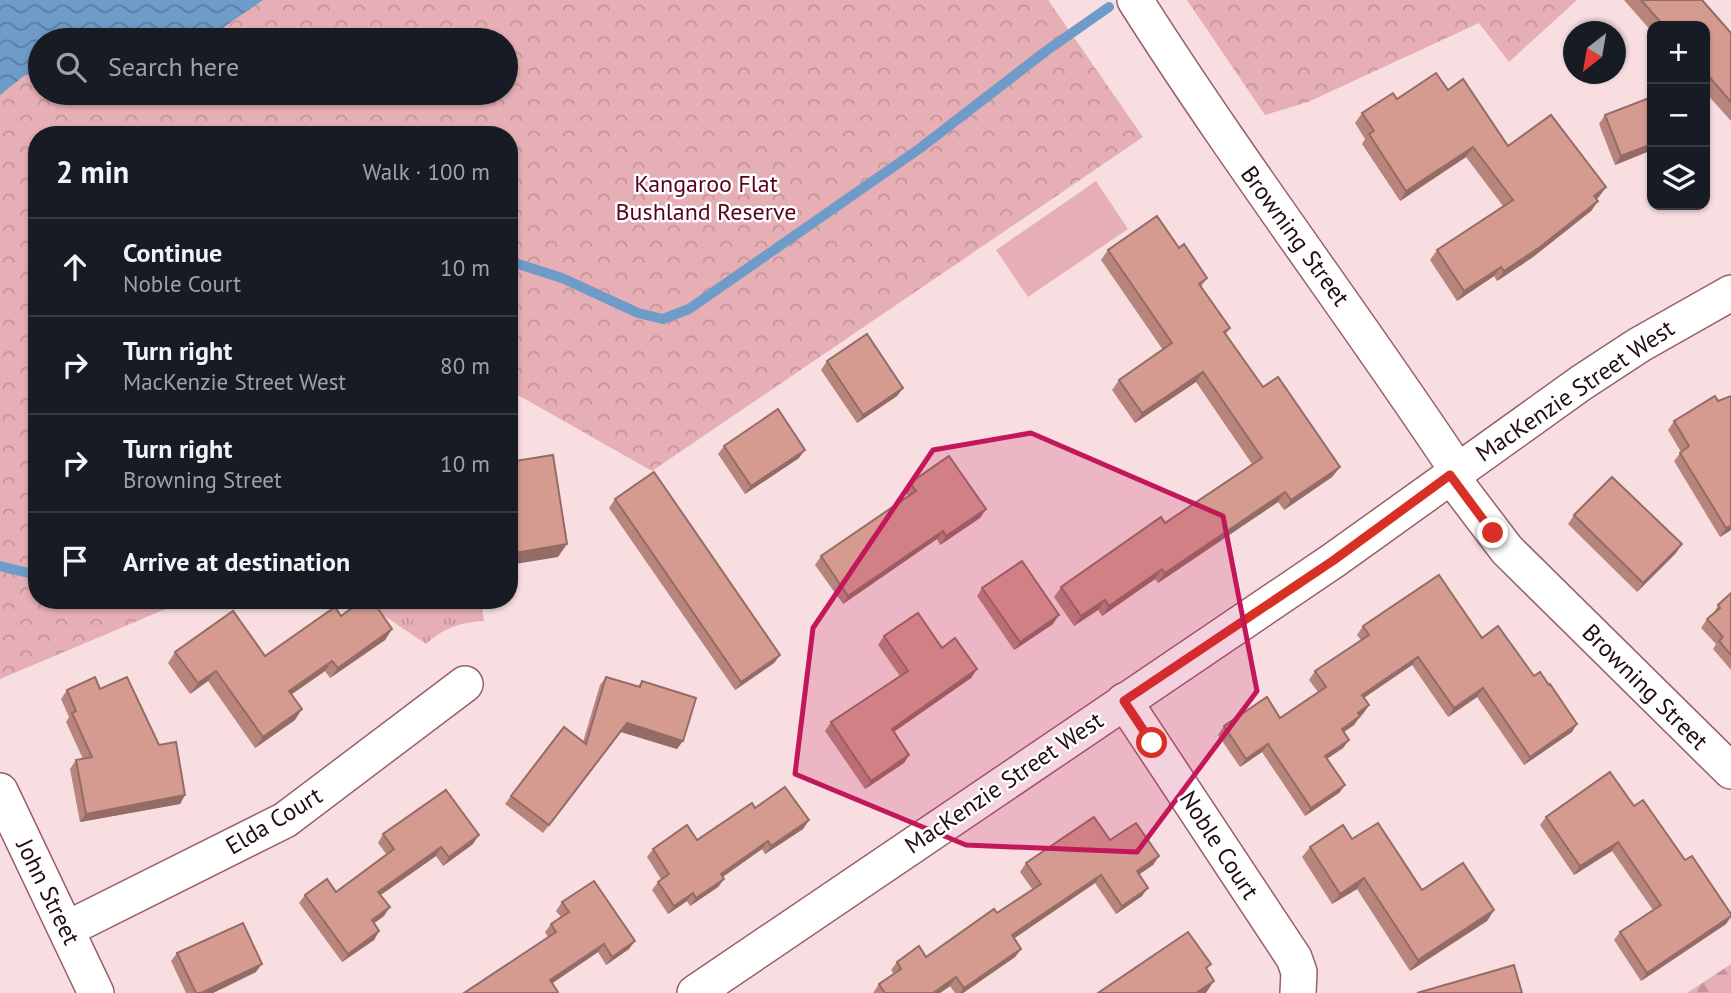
<!DOCTYPE html>
<meta charset="utf-8">
<style>
body{margin:0;font-family:"PT Sans",sans-serif;background:#20242c;color:#f1f3f6}
.controls{position:absolute;right:21px;top:21px;display:grid;overflow:hidden;border-radius:14px;box-shadow:0 2px 5px #0004}
.controls button{width:63px;height:63px;display:grid;place-items:center;padding:0;border:0;border-bottom:2px solid #363941;background:#171b24;color:#f1f3f6;font:35px sans-serif}
.compass{position:absolute;left:1563px;top:21px;width:63px;height:63px;border-radius:50%;background:#171b24;box-shadow:0 2px 5px #0004;rotate:211deg}
.stop{position:absolute;width:21px;height:21px;margin:-16px;border:5px solid #d93025;border-radius:50%;background:#fff}
.stop.end{background:#d93025;border-color:#fff;box-shadow:0 2px 7px #0008}
.list{margin:0;padding:0;list-style:none}
h2{display:flex;justify-content:space-between;align-items:center;height:91px;margin:0;padding:0 28px;font-size:30px}
h2 small{font-size:23px;font-weight:400;color:#9ea1a6}
.list li{display:grid;grid-template-columns:46px 1fr auto;gap:21px;align-items:center;box-sizing:border-box;height:98px;padding:0 28px;border-top:2px solid #363941}
.list b{display:block;font-size:26px;white-space:nowrap}
.list p{margin:0;font-size:23px;white-space:nowrap;color:#9ea1a6}
.list em{font-size:23px;font-style:normal;color:#9ea1a6}
.icon{flex:none;width:38px;height:38px;fill:none;stroke:currentColor;stroke-width:2;stroke-linecap:round;stroke-linejoin:round}
.map{position:relative;flex:none;width:1731px;height:993px;overflow:hidden}
.search{position:absolute;background:#171b24;box-shadow:0 2px 5px #0004;left:28px;top:28px;width:490px;height:77px;display:flex;align-items:center;gap:18px;box-sizing:border-box;padding:0 24px;border-radius:38px;color:#9ea1a6;font-size:26px}
.panel{position:absolute;background:#171b24;box-shadow:0 2px 5px #0004;left:28px;top:126px;width:490px;height:483px;border-radius:28px}
.map>svg:first-child{display:block}
.grass{fill:url(#grass-tufts)}
.forest{fill:url(#forest-firs)}
.park{fill:url(#park-crowns);fill-rule:evenodd}
.pitch{fill:#e6aeb5}
.water{fill:url(#water-waves)}
.lines{fill:none;stroke-linecap:round;stroke-linejoin:round}
.stream{stroke:#6f9bc9;stroke-width:10}
.minor-casing{stroke:#976068;stroke-width:38}
.minor{stroke:#fff;stroke-width:35}
.wall{fill:#b7857c}
.shaded-wall{fill:#956c65}
.building{fill:#d59b90;stroke:#956c65;stroke-width:2}
.route{stroke:#d93025;stroke-width:9}
.marked{fill:#c2185b;fill-opacity:0.2;stroke:#c2185b;stroke-width:5;stroke-linejoin:round}
.labels{text-anchor:middle;stroke-width:5;stroke-linejoin:round;paint-order:stroke}
.park-label{font-size:24px;fill:#57031e;stroke:#fff}
.street-label{font-size:24px;fill:#220d10;stroke:#fff}
</style>
<div class="map">
<svg width="1731" height="993" viewBox="0 0 1731 993">
<defs>
<pattern id="grass-tufts" width="24" height="20" patternUnits="userSpaceOnUse" patternTransform="scale(1.75)"><rect width="24" height="20" fill="#e6aeb5"/><path d="M3 7l-1-3M5 7V3M7 7l1-3M15 17l-1-3M17 17v-4M19 17l1-3" fill="none" stroke="#c5949b"/></pattern>
<pattern id="forest-firs" width="22" height="20" patternUnits="userSpaceOnUse" patternTransform="scale(1.75)"><rect width="22" height="20" fill="#e6aeb5"/><path d="M5 1l3.5 6h-7zM16 11l3.5 6h-7z" fill="#c5949b"/></pattern>
<pattern id="park-crowns" width="20" height="18" patternUnits="userSpaceOnUse" patternTransform="scale(1.75)"><rect width="20" height="18" fill="#e6aeb5"/><path d="M2 6a3 3 0 1 1 6 0M12 15a3 3 0 1 1 6 0" fill="none" stroke="#c5949b"/></pattern>
<pattern id="water-waves" width="16" height="10" patternUnits="userSpaceOnUse" patternTransform="scale(1.75)"><rect width="16" height="10" fill="#6f9bc9"/><path d="M0 5q4-4 8 0t8 0" fill="none" stroke="#5b7da2"/></pattern>
</defs>
<rect width="100%" height="100%" fill="#f8dee0"/>
<path class="grass" d="M 361,600 L 481,600 L 484,621 C 461,622 443,628 426,644 Z"/>
<path class="forest" d="M 1731,964 L 1731,993 L 1687,993 Z"/>
<g class="park">
<path d="M 0,0 L 1048,0 L 1143,137 L 652,471 L 509,390 L 509,135 L 37,135 L 37,600 L 187,600 L 0,679 ZM 40,40 L 506,40 L 506,93 L 40,93 Z"/>
<path d="M 1187,0 L 1577,0 L 1509,62 L 1479,23 L 1308,102 L 1265,115 Z"/>
</g>
<path class="pitch" d="M 1096,181 L 1128,229 L 1028,297 L 996,250 Z"/>
<path class="water" d="M 0,0 L 263,0 L 205,40 L 40,40 L 40,73 L 25,75 L 0,95 Z"/>
<g class="lines">
<g class="stream">
<path d="M 509,261 L 562,278 L 638,313 L 663,319 L 689,309 L 919,149 L 1046,51 L 1109,7"/>
<path d="M 0,566 L 37,575"/>
</g>
<defs>
<g id="minor">
<path d="M 1135,0 C 1237,161 1352,312 1457,470"/>
<path d="M 1450,475 L 1507,550 L 1731,771"/>
<path d="M 1124,701 L 1294,958 L 1299,972 L 1298,993"/>
<path d="M 0,791 L 96,993"/>
<path d="M 67,929 L 285,820 L 465,684"/>
<path d="M 695,993 L 1334,560 L 1581,383 L 1639,345 L 1731,293"/>
</g>
</defs>
<use href="#minor" class="minor-casing"/>
<use href="#minor" class="minor"/>
</g>
<g class="wall">
<path d="M 1624,0 L 1702,0 L 1731,33 L 1731,121 L 1705,92 L 1705,26 L 1652,26 L 1652,32 Z"/>
<path d="M 1448,90 L 1508,146 L 1606,187 L 1596,199 L 1598,201 L 1591,211 L 1533,257 L 1497,281 L 1494,276 L 1457,301 L 1430,260 L 1437,250 L 1503,206 L 1466,157 L 1400,201 L 1362,144 L 1365,139 L 1355,123 L 1362,113 L 1397,99 Z"/>
<path d="M 1605,115 L 1652,150 L 1615,165 L 1599,124 Z"/>
<path d="M 1179,248 L 1207,278 L 1201,287 L 1230,328 L 1226,334 L 1263,387 L 1340,467 L 1332,477 L 1284,510 L 1278,502 L 1158,583 L 1155,579 L 1102,616 L 1098,610 L 1074,626 L 1054,597 L 1061,587 L 1165,523 L 1252,464 L 1196,382 L 1135,423 L 1112,390 L 1119,380 L 1163,350 L 1101,260 L 1108,250 Z"/>
<path d="M 827,361 L 903,388 L 897,396 L 857,423 L 821,370 Z"/>
<path d="M 1731,396 L 1731,530 L 1720,537 L 1674,461 L 1681,452 L 1668,430 L 1674,421 Z"/>
<path d="M 724,446 L 799,458 L 745,494 L 718,454 Z"/>
<path d="M 910,483 L 986,509 L 980,518 L 940,545 L 937,539 L 843,604 L 815,565 L 821,556 L 908,496 L 904,491 Z"/>
<path d="M 615,499 L 780,655 L 774,663 L 735,690 L 609,508 Z"/>
<path d="M 1574,515 L 1676,553 L 1637,592 L 1568,524 Z"/>
<path d="M 982,588 L 1053,624 L 1014,650 L 977,596 Z"/>
<path d="M 1731,593 L 1731,670 L 1713,649 L 1716,644 L 1701,628 L 1707,619 L 1713,615 L 1718,605 Z"/>
<path d="M 341,616 L 392,629 L 385,640 L 330,678 L 325,671 L 292,694 L 295,720 L 255,748 L 208,681 L 190,694 L 168,663 L 175,652 L 265,656 Z"/>
<path d="M 1363,626 L 1482,638 L 1572,732 L 1524,765 L 1477,697 L 1448,717 L 1412,665 L 1364,698 L 1369,705 L 1354,725 L 1344,732 L 1349,740 L 1343,748 L 1327,759 L 1345,785 L 1339,793 L 1305,816 L 1262,752 L 1240,767 L 1218,735 L 1224,726 L 1280,718 L 1318,692 L 1309,680 L 1315,671 L 1361,640 L 1357,635 Z"/>
<path d="M 884,636 L 942,648 L 977,669 L 971,678 L 894,732 L 909,755 L 904,763 L 865,789 L 825,731 L 831,722 L 900,676 L 878,645 Z"/>
<path d="M 606,677 L 638,686 L 642,681 L 677,749 L 621,732 L 543,833 L 505,804 L 511,796 L 583,742 L 600,685 Z"/>
<path d="M 100,689 L 159,745 L 185,795 L 180,804 L 80,822 L 70,769 L 76,760 L 83,759 L 66,722 L 69,717 L 61,699 L 67,690 Z"/>
<path d="M 1634,806 L 1685,860 L 1731,914 L 1731,917 L 1726,924 L 1641,981 L 1614,940 L 1620,932 L 1653,910 L 1612,851 L 1574,875 L 1540,825 L 1546,817 Z"/>
<path d="M 755,808 L 809,820 L 803,829 L 765,854 L 762,849 L 723,877 L 724,879 L 718,887 L 690,906 L 687,901 L 668,914 L 652,890 L 658,882 L 661,879 L 647,857 L 653,849 L 697,840 Z"/>
<path d="M 383,834 L 473,844 L 443,866 L 436,856 L 381,895 L 384,916 L 374,923 L 379,931 L 374,940 L 342,962 L 299,903 L 305,895 L 336,892 L 387,855 L 378,843 Z"/>
<path d="M 1352,839 L 1422,890 L 1494,910 L 1487,921 L 1410,971 L 1357,889 L 1332,904 L 1302,857 L 1310,847 Z"/>
<path d="M 1110,840 L 1159,856 L 1153,865 L 1139,874 L 1142,896 L 1116,914 L 1095,883 L 1014,938 L 1021,949 L 1015,957 L 963,993 L 955,993 L 950,986 L 940,993 L 873,993 L 879,984 L 894,974 L 891,970 L 897,962 L 926,957 L 997,913 L 1033,890 L 1020,872 L 1026,863 Z"/>
<path d="M 562,902 L 629,949 L 606,965 L 598,952 L 552,983 L 464,993 L 548,937 L 545,932 L 551,924 L 561,917 L 556,911 Z"/>
<path d="M 177,953 L 256,972 L 213,993 L 186,993 L 171,961 Z"/>
</g>
<g class="shaded-wall">
<path d="M 1652,144 L 1652,150 L 1615,165 L 1621,156 Z"/>
<path d="M 1473,147 L 1466,157 L 1400,201 L 1406,191 Z"/>
<path d="M 1606,187 L 1599,197 L 1587,206 L 1594,196 Z"/>
<path d="M 1598,201 L 1591,211 L 1533,257 L 1497,281 L 1504,271 Z"/>
<path d="M 1501,267 L 1494,276 L 1457,301 L 1464,291 Z"/>
<path d="M 1203,372 L 1196,382 L 1135,423 L 1142,413 Z"/>
<path d="M 903,388 L 897,396 L 857,423 L 863,415 Z"/>
<path d="M 805,450 L 799,458 L 745,494 L 751,486 Z"/>
<path d="M 1340,467 L 1332,477 L 1284,510 L 1291,500 Z"/>
<path d="M 1285,492 L 1278,502 L 1158,583 L 1165,573 Z"/>
<path d="M 986,509 L 980,518 L 940,545 L 946,536 Z"/>
<path d="M 1731,526 L 1731,530 L 1720,537 L 1726,528 Z"/>
<path d="M 943,531 L 937,539 L 843,604 L 848,596 Z"/>
<path d="M 567,544 L 558,557 L 509,565 L 509,554 Z"/>
<path d="M 1682,544 L 1676,553 L 1637,592 L 1643,583 Z"/>
<path d="M 1162,569 L 1155,579 L 1102,616 L 1109,606 Z"/>
<path d="M 1105,600 L 1098,610 L 1074,626 L 1081,616 Z"/>
<path d="M 1059,615 L 1053,624 L 1014,650 L 1020,642 Z"/>
<path d="M 392,629 L 385,640 L 330,678 L 338,668 Z"/>
<path d="M 780,655 L 774,663 L 735,690 L 741,682 Z"/>
<path d="M 1418,657 L 1412,665 L 1356,703 L 1362,695 Z"/>
<path d="M 332,661 L 325,671 L 282,701 L 289,691 Z"/>
<path d="M 977,669 L 971,678 L 886,737 L 892,729 Z"/>
<path d="M 216,671 L 208,681 L 190,694 L 198,683 Z"/>
<path d="M 1483,688 L 1477,697 L 1448,717 L 1454,708 Z"/>
<path d="M 1369,705 L 1363,714 L 1352,721 L 1358,713 Z"/>
<path d="M 302,709 L 295,720 L 255,748 L 263,737 Z"/>
<path d="M 1360,716 L 1354,725 L 1336,737 L 1342,729 Z"/>
<path d="M 627,723 L 683,741 L 677,749 L 621,732 L 543,833 Z"/>
<path d="M 1577,724 L 1572,732 L 1524,765 L 1530,757 Z"/>
<path d="M 1349,740 L 1343,748 L 1319,764 L 1325,756 Z"/>
<path d="M 1268,744 L 1262,752 L 1240,767 L 1246,759 Z"/>
<path d="M 909,755 L 904,763 L 865,789 L 871,781 Z"/>
<path d="M 1345,785 L 1339,793 L 1305,816 L 1311,808 Z"/>
<path d="M 185,795 L 180,804 L 80,822 L 86,814 Z"/>
<path d="M 809,820 L 803,829 L 765,854 L 771,846 Z"/>
<path d="M 479,835 L 473,844 L 443,866 L 449,857 Z"/>
<path d="M 768,841 L 762,849 L 715,882 L 721,874 Z"/>
<path d="M 1618,842 L 1612,851 L 1574,875 L 1580,866 Z"/>
<path d="M 441,847 L 436,856 L 373,900 L 378,892 Z"/>
<path d="M 1159,856 L 1153,865 L 1131,880 L 1137,871 Z"/>
<path d="M 1101,875 L 1095,883 L 1006,944 L 1012,935 Z"/>
<path d="M 1364,878 L 1357,889 L 1332,904 L 1340,894 Z"/>
<path d="M 724,879 L 718,887 L 690,906 L 696,898 Z"/>
<path d="M 1148,888 L 1142,896 L 1116,914 L 1122,906 Z"/>
<path d="M 693,893 L 687,901 L 668,914 L 674,906 Z"/>
<path d="M 390,907 L 384,916 L 366,929 L 372,920 Z"/>
<path d="M 1494,910 L 1487,921 L 1410,971 L 1418,960 Z"/>
<path d="M 1731,916 L 1726,924 L 1641,981 L 1647,973 Z"/>
<path d="M 379,931 L 374,940 L 342,962 L 348,954 Z"/>
<path d="M 635,941 L 629,949 L 606,965 L 612,957 Z"/>
<path d="M 604,944 L 598,952 L 544,989 L 550,980 Z"/>
<path d="M 1021,949 L 1015,957 L 963,993 L 960,993 L 964,988 Z"/>
<path d="M 262,964 L 256,972 L 213,993 L 201,993 Z"/>
<path d="M 956,977 L 950,986 L 940,993 L 933,993 Z"/>
<path d="M 1214,981 L 1206,993 L 1196,993 Z"/>
</g>
<g class="building">
<path d="M 1641,0 L 1702,0 L 1731,33 L 1731,102 L 1705,72 L 1705,26 L 1664,26 Z"/>
<path d="M 1436,73 L 1448,90 L 1463,79 L 1508,146 L 1551,115 L 1606,187 L 1594,196 L 1598,201 L 1540,247 L 1504,271 L 1501,267 L 1464,291 L 1437,250 L 1513,200 L 1473,147 L 1406,191 L 1369,134 L 1374,131 L 1362,113 L 1393,93 L 1397,99 Z"/>
<path d="M 1649,98 L 1652,107 L 1652,144 L 1621,156 L 1605,115 Z"/>
<path d="M 1157,216 L 1179,248 L 1184,244 L 1207,278 L 1199,284 L 1230,328 L 1224,332 L 1263,387 L 1278,377 L 1340,467 L 1291,500 L 1285,492 L 1165,573 L 1162,569 L 1109,606 L 1105,600 L 1081,616 L 1061,587 L 1161,517 L 1165,523 L 1262,458 L 1203,372 L 1142,413 L 1119,380 L 1172,343 L 1108,250 Z"/>
<path d="M 867,334 L 903,388 L 863,415 L 827,361 Z"/>
<path d="M 1715,396 L 1718,401 L 1731,396 L 1731,526 L 1726,528 L 1680,453 L 1689,446 L 1674,421 Z"/>
<path d="M 778,409 L 805,450 L 751,486 L 724,446 Z"/>
<path d="M 553,455 L 567,544 L 509,554 L 509,462 Z"/>
<path d="M 949,456 L 986,509 L 946,536 L 943,531 L 848,596 L 821,556 L 916,491 L 910,483 Z"/>
<path d="M 654,472 L 780,655 L 741,682 L 615,499 Z"/>
<path d="M 1612,477 L 1682,544 L 1643,583 L 1574,515 Z"/>
<path d="M 1022,561 L 1059,615 L 1020,642 L 982,588 Z"/>
<path d="M 1439,575 L 1482,638 L 1498,626 L 1534,676 L 1540,672 L 1549,685 L 1550,684 L 1577,724 L 1530,757 L 1483,688 L 1454,708 L 1418,657 L 1362,695 L 1369,705 L 1358,713 L 1360,716 L 1342,729 L 1349,740 L 1325,756 L 1345,785 L 1311,808 L 1268,744 L 1246,759 L 1224,726 L 1267,697 L 1280,718 L 1326,687 L 1315,671 L 1369,635 L 1363,626 Z"/>
<path d="M 1731,593 L 1731,655 L 1719,641 L 1723,637 L 1707,619 L 1720,608 L 1718,605 Z"/>
<path d="M 363,600 L 372,600 L 392,629 L 338,668 L 332,661 L 289,691 L 302,709 L 263,737 L 216,671 L 198,683 L 175,652 L 233,611 L 265,656 L 335,607 L 341,616 Z"/>
<path d="M 918,613 L 942,648 L 955,638 L 977,669 L 892,729 L 909,755 L 871,781 L 831,722 L 908,671 L 884,636 Z"/>
<path d="M 95,677 L 100,689 L 127,677 L 159,745 L 176,742 L 185,795 L 86,814 L 76,760 L 92,757 L 72,713 L 76,711 L 67,690 Z"/>
<path d="M 606,677 L 640,687 L 642,681 L 696,698 L 683,741 L 627,723 L 549,825 L 511,796 L 564,727 L 586,744 Z"/>
<path d="M 1610,772 L 1634,806 L 1643,800 L 1685,860 L 1692,856 L 1731,914 L 1731,916 L 1647,973 L 1620,932 L 1661,905 L 1618,842 L 1580,866 L 1546,817 Z"/>
<path d="M 785,787 L 809,820 L 771,846 L 768,841 L 721,874 L 724,879 L 696,898 L 693,893 L 674,906 L 658,882 L 669,874 L 653,849 L 687,825 L 697,840 L 752,803 L 755,808 Z"/>
<path d="M 446,790 L 479,835 L 449,857 L 441,847 L 378,892 L 390,907 L 372,920 L 379,931 L 348,954 L 305,895 L 327,879 L 336,892 L 394,849 L 383,834 Z"/>
<path d="M 1094,817 L 1110,840 L 1136,823 L 1159,856 L 1137,871 L 1148,888 L 1122,906 L 1101,875 L 1012,935 L 1021,949 L 964,988 L 956,977 L 933,993 L 885,993 L 879,984 L 901,969 L 897,962 L 919,946 L 926,957 L 994,909 L 997,913 L 1041,884 L 1026,863 Z"/>
<path d="M 1378,823 L 1422,890 L 1463,863 L 1494,910 L 1418,960 L 1364,878 L 1340,894 L 1310,847 L 1343,825 L 1352,839 Z"/>
<path d="M 594,881 L 635,941 L 612,957 L 604,944 L 550,980 L 558,992 L 557,993 L 464,993 L 556,932 L 551,924 L 569,912 L 562,902 Z"/>
<path d="M 243,923 L 262,964 L 201,993 L 196,993 L 177,953 Z"/>
<path d="M 1188,932 L 1211,964 L 1206,968 L 1214,981 L 1196,993 L 1098,993 Z"/>
<path d="M 1514,965 L 1522,993 L 1417,993 Z"/>
</g>
<g class="lines">
<path class="route" d="M 1152,743 L 1124,701 L 1334,560 L 1450,475 L 1493,533"/>
</g>
<path class="marked" d="M 1031,433 L 1223,516 L 1257,691 L 1137,852 L 966,845 L 795,774 L 813,628 L 933,450 Z"/>
<g class="labels">
<g class="park-label">
<text x="706" y="192">Kangaroo Flat<tspan x="706" dy="28">Bushland Reserve</tspan></text>
</g>
<g class="street-label">
<text transform="translate(1295 236) rotate(54)" y="8">Browning Street</text>
<text transform="translate(1575 391) rotate(-34)" y="8">MacKenzie Street West</text>
<text transform="translate(1645 687) rotate(45)" y="8">Browning Street</text>
<text transform="translate(1004 783) rotate(-34)" y="8">MacKenzie Street West</text>
<text transform="translate(274 821) rotate(-31)" y="8">Elda Court</text>
<text transform="translate(1219 845) rotate(57)" y="8">Noble Court</text>
<text transform="translate(48 892) rotate(64)" y="8">John Street</text>
</g>
</g>
</svg>
<div class="controls">
<button>+</button>
<button>−</button>
<button><svg class="icon" aria-label="layers" viewBox="0 0 24 24"><path d="M12 4l9 5-9 5-9-5zM3 14l9 5 9-5"/></svg></button>
</div>
<svg class="compass" viewBox="-18 -18 36 36"><path d="M0-13l5 13h-10z" fill="#e53935"/><path d="M0 13l5-13h-10z" fill="#9ea1a6"/></svg>
<div class="stop" style="left:1152px;top:743px"></div>
<div class="stop end" style="left:1493px;top:533px"></div>
<div class="search"><svg class="icon" aria-label="search" viewBox="0 0 24 24"><circle cx="10" cy="10" r="6"/><path d="M15 15l6 6"/></svg>Search here</div>
<section class="panel">
<h2>2 min<small>Walk · 100 m</small></h2>
<ul class="list">
<li><svg class="icon" aria-label="ahead" viewBox="0 0 24 24"><path d="M12 20V5M6 11l6-6 6 6"/></svg><div><b>Continue</b><p>Noble Court</p></div><em>10 m</em></li>
<li><svg class="icon" aria-label="right" viewBox="0 0 24 24"><path d="M7 20v-9h11M14 6l5 5-5 5"/></svg><div><b>Turn right</b><p>MacKenzie Street West</p></div><em>80 m</em></li>
<li><svg class="icon" aria-label="right" viewBox="0 0 24 24"><path d="M7 20v-9h11M14 6l5 5-5 5"/></svg><div><b>Turn right</b><p>Browning Street</p></div><em>10 m</em></li>
<li><svg class="icon" aria-label="arrive" viewBox="0 0 24 24"><path d="M6 21V4h12l-3 4 3 4H6"/></svg><div><b>Arrive at destination</b></div></li>
</ul>
</section>
</div>
